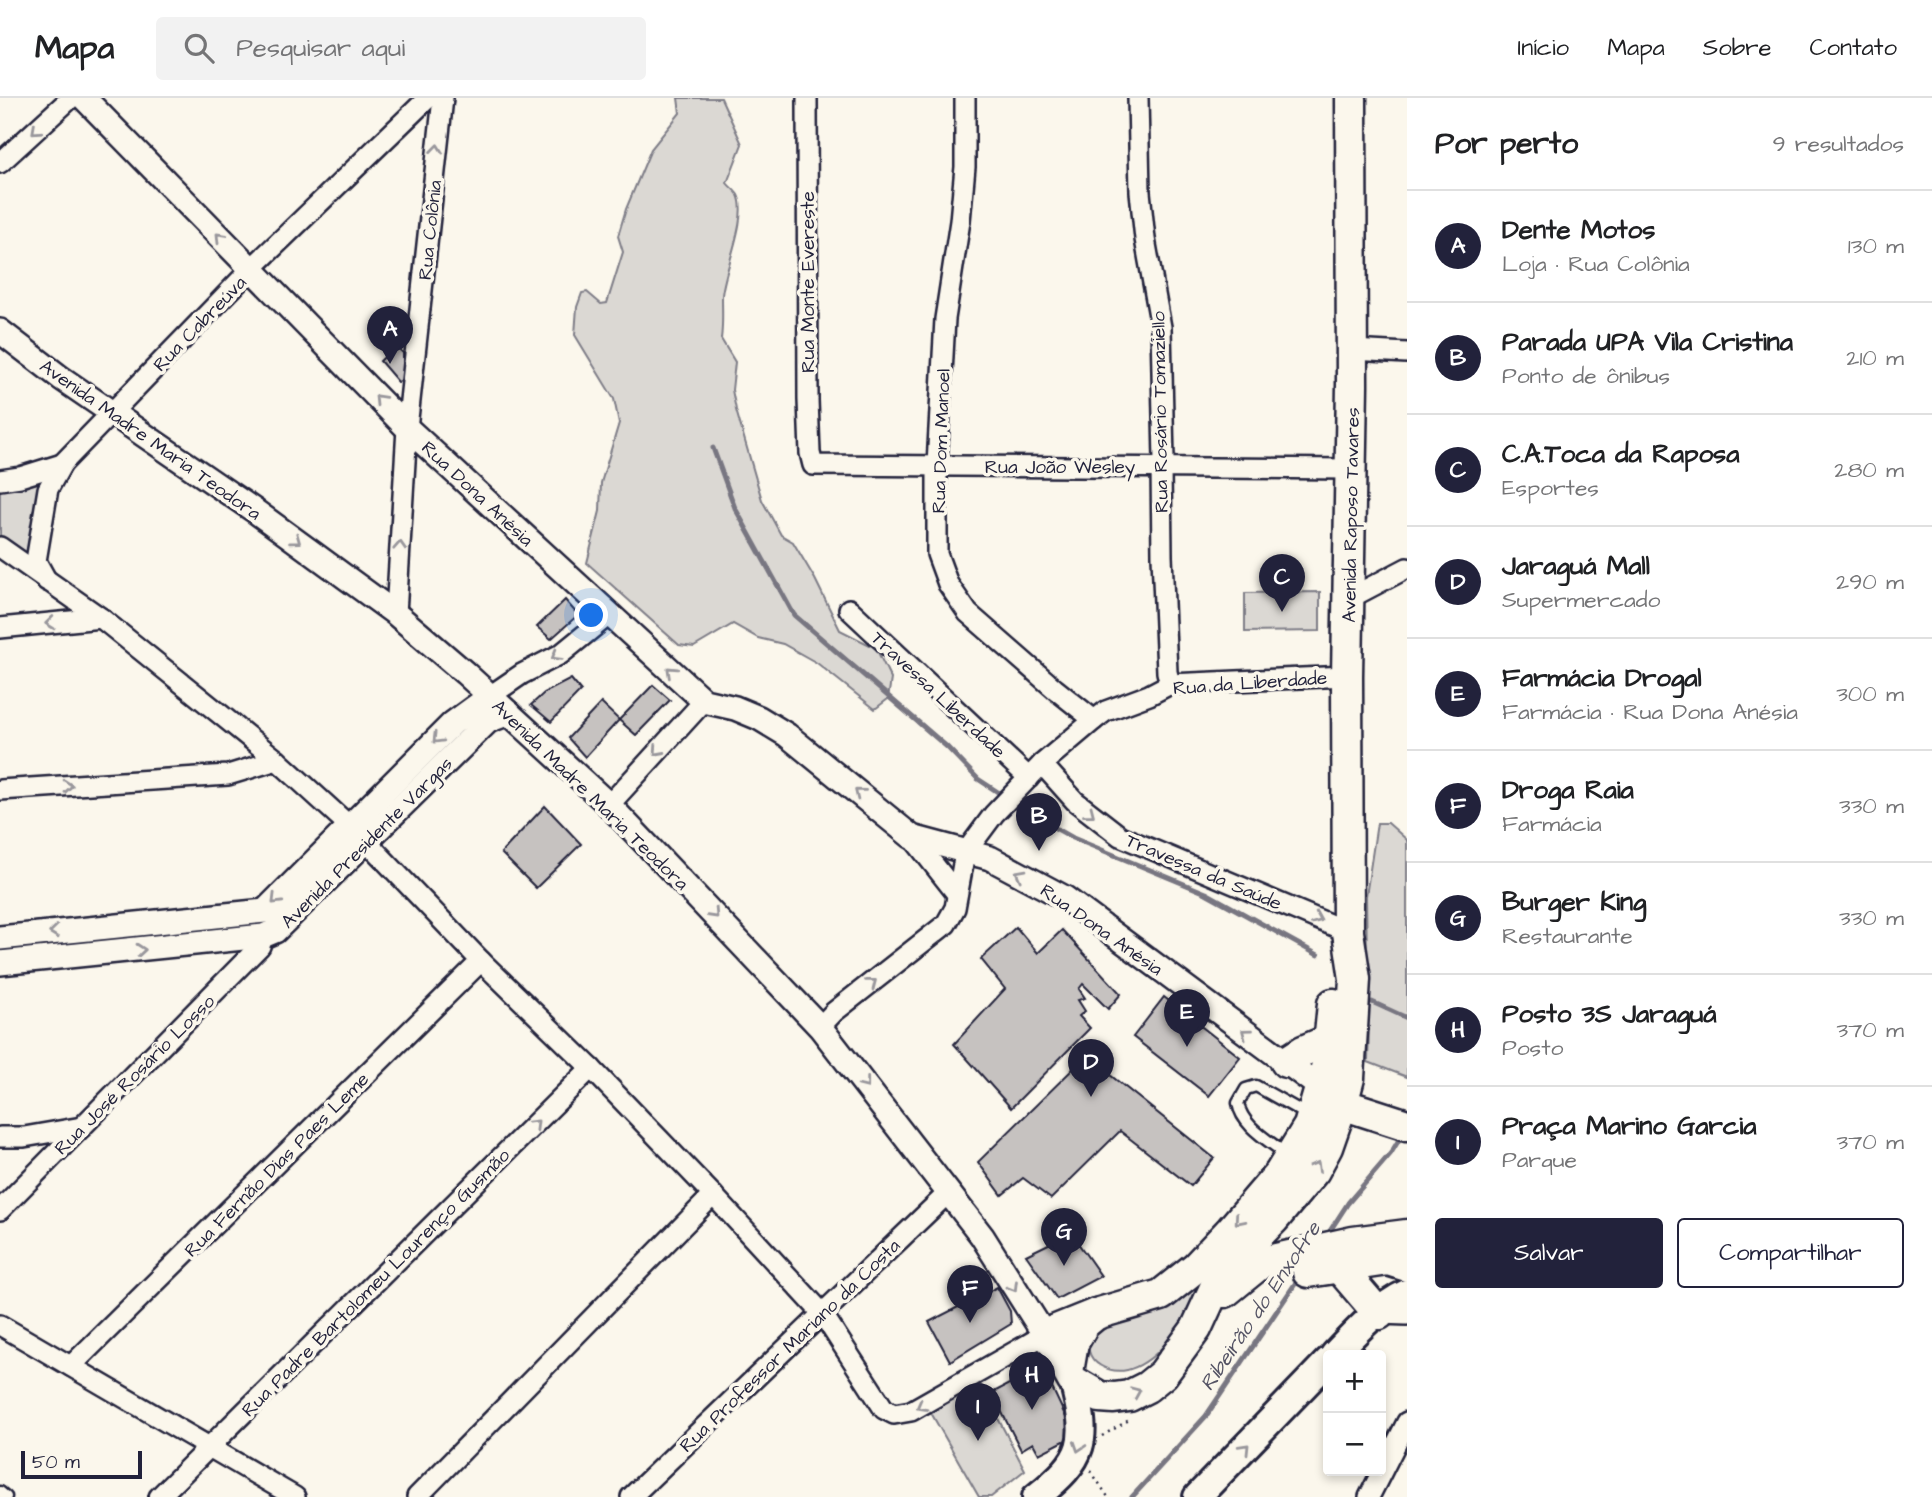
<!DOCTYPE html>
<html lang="pt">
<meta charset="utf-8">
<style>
body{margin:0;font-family:"Architects Daughter",sans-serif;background:#f2f2f2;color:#202124}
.controls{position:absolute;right:21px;bottom:21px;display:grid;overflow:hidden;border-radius:7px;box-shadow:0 4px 10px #0003}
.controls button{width:63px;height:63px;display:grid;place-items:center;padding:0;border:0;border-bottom:2px solid #e0e0e0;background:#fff;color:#202124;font:35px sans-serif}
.scale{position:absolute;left:21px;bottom:18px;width:121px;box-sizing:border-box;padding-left:7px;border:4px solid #22223b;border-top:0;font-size:19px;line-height:24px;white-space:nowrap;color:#22223b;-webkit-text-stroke:5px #fbf7ec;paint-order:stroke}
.you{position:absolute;left:592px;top:518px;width:24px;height:24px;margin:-18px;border:5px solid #fff;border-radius:50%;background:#1a73e8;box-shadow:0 0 0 10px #1a73e833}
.badge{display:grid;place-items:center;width:46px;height:46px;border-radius:50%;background:#22223b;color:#fff;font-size:23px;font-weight:700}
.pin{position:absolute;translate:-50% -58px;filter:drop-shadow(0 2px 4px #0008)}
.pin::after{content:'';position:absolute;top:37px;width:24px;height:21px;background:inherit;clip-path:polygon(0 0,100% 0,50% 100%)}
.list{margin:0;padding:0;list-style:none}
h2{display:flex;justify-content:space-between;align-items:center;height:91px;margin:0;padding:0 28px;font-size:30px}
h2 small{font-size:23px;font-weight:400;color:#757577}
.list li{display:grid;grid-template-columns:46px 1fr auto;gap:21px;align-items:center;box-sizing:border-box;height:112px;padding:0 28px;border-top:2px solid #e0e0e0}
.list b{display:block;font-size:26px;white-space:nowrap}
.list p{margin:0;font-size:23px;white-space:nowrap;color:#757577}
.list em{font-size:23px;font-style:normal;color:#757577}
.actions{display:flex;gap:14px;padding:21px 28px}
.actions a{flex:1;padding:16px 0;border:2px solid #22223b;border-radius:7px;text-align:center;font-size:24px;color:#22223b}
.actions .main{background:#22223b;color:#fff}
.icon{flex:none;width:38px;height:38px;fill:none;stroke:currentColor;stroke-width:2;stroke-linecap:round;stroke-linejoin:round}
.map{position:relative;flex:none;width:1407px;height:1399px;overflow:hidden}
header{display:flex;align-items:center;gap:42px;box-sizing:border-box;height:98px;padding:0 35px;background:#fff;border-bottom:2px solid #e0e0e0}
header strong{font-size:33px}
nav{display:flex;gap:38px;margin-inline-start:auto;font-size:24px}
.search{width:490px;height:63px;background:#f2f2f2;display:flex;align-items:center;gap:18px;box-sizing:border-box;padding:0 24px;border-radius:7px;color:#757577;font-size:26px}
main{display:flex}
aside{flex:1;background:#fff}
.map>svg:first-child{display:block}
.green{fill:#dbd8d3;stroke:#7e7d87;stroke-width:2}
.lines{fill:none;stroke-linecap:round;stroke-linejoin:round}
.stream{stroke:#787681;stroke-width:5}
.building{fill:#c6c2c0;stroke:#22223b;stroke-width:2}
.service-casing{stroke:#22223b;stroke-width:15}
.minor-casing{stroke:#22223b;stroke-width:24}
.tertiary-casing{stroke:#22223b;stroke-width:28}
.secondary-casing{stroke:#22223b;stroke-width:32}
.primary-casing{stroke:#22223b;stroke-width:35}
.path{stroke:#22223b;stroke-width:2.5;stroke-dasharray:2 5;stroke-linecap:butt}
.service{stroke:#fbf7ec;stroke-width:10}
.minor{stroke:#fbf7ec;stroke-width:19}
.tertiary{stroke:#fbf7ec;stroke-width:23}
.secondary{stroke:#fbf7ec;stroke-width:26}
.primary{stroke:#fbf7ec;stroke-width:30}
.oneway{stroke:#99979c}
.labels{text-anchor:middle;stroke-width:7;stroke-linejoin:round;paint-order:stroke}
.street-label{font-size:19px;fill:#22223b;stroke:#fbf7ec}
.water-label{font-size:21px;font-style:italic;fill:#545364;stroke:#fbf7ec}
</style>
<header>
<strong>Mapa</strong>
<div class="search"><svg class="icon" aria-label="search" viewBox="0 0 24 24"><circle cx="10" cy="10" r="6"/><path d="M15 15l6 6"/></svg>Pesquisar aqui</div>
<nav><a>Início</a><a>Mapa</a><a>Sobre</a><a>Contato</a></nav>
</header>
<main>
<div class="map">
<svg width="1407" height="1399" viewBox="0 0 1407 1399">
<rect width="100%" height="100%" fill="#fbf7ec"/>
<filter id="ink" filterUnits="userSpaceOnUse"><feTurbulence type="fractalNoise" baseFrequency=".0143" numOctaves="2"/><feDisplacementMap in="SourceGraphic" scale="14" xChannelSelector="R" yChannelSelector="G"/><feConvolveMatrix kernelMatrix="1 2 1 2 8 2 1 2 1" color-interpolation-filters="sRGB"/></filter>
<g filter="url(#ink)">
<g class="green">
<path d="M 678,0 L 721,0 L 742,46 L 727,85 C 730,89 736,93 738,97 C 749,119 723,175 722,198 C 722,213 723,226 721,241 L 735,264 L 732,292 L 736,312 L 762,402 L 781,437 L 793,444 L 815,481 L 840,532 L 876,550 L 891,581 L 888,601 L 875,611 L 817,565 L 783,546 L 758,540 L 733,526 L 694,549 L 679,547 L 587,465 L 600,413 L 601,385 L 619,325 L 614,301 L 575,237 L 577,209 L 582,195 L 587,194 L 601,206 L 607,205 L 623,154 L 618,138 L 626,111 L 651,51 L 680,15 Z"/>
<path d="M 44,381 L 29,458 L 0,437 L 0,389 Z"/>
<path d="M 1320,494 L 1320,533 L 1245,534 L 1245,495 Z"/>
<path d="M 1377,725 L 1388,725 L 1407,742 L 1407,979 L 1368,964 L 1369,931 L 1360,889 L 1367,860 L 1366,798 Z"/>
<path d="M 1195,1180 L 1207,1193 C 1186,1220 1144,1292 1101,1268 C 1085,1259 1088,1245 1089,1230 Z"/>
<path d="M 979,1284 L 1025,1372 L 991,1399 L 979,1399 L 930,1313 Z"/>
</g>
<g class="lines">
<g class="stream">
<path d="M 713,350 L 735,410 L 794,517 L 947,649 L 978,681 L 1036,719 L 1073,740 L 1206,795 L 1318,857"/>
<path d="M 1372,904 L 1407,920"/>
<path d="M 1326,1139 L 1348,1105 L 1391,1055 L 1403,1035"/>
<path d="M 1132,1399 L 1206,1318 L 1299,1180"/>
</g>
</g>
<g class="building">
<path d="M 396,248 L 403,255 L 403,282 L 398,284 L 380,263 Z"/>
<path d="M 565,502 L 578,517 L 551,541 L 537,529 Z"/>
<path d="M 571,581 L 581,593 L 551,624 L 531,607 L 544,595 Z"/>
<path d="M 653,587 L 670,602 L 636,637 L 619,622 Z"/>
<path d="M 601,605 L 619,622 L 585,659 L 568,640 Z"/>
<path d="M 545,708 L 581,746 L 536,790 L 501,755 Z"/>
<path d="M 1016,829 L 1038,855 L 1062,832 L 1121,896 L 1108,911 L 1083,886 L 1079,891 L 1085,900 L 1078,902 L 1085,913 L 1079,918 L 1090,930 L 1011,1010 L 954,946 L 1005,891 L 981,861 Z"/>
<path d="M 1164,899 L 1240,959 L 1209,998 L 1133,939 Z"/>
<path d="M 1080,964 L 1095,965 L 1214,1060 L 1191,1088 L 1120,1033 L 1051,1101 L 1023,1080 L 1002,1097 L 978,1064 Z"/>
<path d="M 1071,1135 L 1101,1178 L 1057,1201 L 1026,1157 Z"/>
<path d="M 997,1189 L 1010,1213 L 1011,1226 L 950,1263 L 929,1224 Z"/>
<path d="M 1034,1273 L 1047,1279 L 1071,1330 L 1068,1341 L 1039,1356 L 1033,1345 L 1021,1352 L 992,1295 Z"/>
</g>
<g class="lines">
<defs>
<g id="service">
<path d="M 1287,1057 C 1270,1043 1242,1029 1238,1005 L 1246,991 L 1256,988 L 1308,1017"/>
<path d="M 0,1394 L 6,1399"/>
</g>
<g id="minor">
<path d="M 807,0 L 808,302 L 810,355 L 813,367 L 1349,371"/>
<path d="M 965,0 L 965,69 L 960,123 L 945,221 L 937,367 L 937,456 L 948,486 L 968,515 L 1055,591 L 1094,622"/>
<path d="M 1138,0 L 1140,94 L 1145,141 L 1161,229 L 1164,363 L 1161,369 L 1162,458 L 1167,574 L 1170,586"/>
<path d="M 0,65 L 71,0"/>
<path d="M 1352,252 L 1407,255"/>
<path d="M 0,382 L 20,379 L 62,366"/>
<path d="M 0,449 L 101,520 L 277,662 L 367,744 L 481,863 L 591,970 L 713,1097 L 822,1215 L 884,1311 L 894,1316 L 911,1313 L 1044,1237"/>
<path d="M 47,483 L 36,463 L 48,391 L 62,366 L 251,171 L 428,0"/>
<path d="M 1348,501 L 1407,470"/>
<path d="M 849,511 L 1029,680"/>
<path d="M 396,516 L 407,330 L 443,0"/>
<path d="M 0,530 L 101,520"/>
<path d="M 490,598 L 522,576 L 561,556 L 610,516"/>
<path d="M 1042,666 L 1075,703 L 1120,738 L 1348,834"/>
<path d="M 0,692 L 228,677 L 277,662"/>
<path d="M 609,707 L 704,603"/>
<path d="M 912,739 L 957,796"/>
<path d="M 820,929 L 834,914 L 946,826 L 955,810 L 965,755 L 994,716 L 1042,666 L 1094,622 L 1106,613 L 1149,597 L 1170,586 L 1347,578"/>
<path d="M 0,1039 L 24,1039 L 82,1029"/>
<path d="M 0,1112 L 260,848 L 263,838"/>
<path d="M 1379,1216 L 1407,1217"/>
<path d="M 0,1227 L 295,1399"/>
<path d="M 71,1268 L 481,863"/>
<path d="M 159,1399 L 591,970"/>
<path d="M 417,1399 L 713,1097"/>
<path d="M 631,1399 L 947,1096"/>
<path d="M 1369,1399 L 1407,1324"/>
</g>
<g id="tertiary">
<path d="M 84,0 L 407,330 L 704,603 L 735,610 L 759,620 L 787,637 L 912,739 L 990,760 L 1065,800 L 1321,990"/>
<path d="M 0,233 L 61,280 L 255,413 L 396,516 L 465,575 L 609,707 L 820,929 L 982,1138 L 1068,1274"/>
<path d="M 0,840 L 265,813 L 453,625 L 490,598"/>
<path d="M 0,865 L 263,838 L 275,833 L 488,623 L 509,615"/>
</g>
<g id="secondary">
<path d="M 1334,1257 C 1354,1236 1380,1207 1407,1195"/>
<path d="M 1036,1399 C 1086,1360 1089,1343 1073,1283"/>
<path d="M 1197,1399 L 1328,1263"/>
</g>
<g id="primary">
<path d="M 1286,964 L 1303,953 L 1331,941"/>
<path d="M 1326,994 L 1342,1006 L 1407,1027"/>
<path d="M 1338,1168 L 1379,1216"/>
<path d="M 1308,1174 L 1388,1162 L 1407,1168"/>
<path d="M 1225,1194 L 1262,1164 L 1353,1144 L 1407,1137"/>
<path d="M 1096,1216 L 1084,1226 L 1073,1245 L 1068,1274 L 1073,1283 L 1100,1299 L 1114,1300 L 1129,1298 L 1147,1289 L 1163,1276 L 1196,1231 L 1219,1181 L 1230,1166 L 1274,1121 L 1314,1073 L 1327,1049 L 1342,1006 L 1349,980 L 1355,881 L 1348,834 L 1347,578 L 1352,287 L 1351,0"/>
<path d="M 1044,1237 L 1096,1216 L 1161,1197 L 1196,1169 L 1231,1132 L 1280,1075 L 1309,1028 L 1327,967 L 1333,906"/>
</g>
</defs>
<use href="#service" class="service-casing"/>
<use href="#minor" class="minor-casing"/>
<use href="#tertiary" class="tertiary-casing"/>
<use href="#secondary" class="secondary-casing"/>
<use href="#primary" class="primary-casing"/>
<g class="path">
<path d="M 1102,1338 L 1129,1322"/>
<path d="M 1091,1373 L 1108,1399"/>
</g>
<use href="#service" class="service"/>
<use href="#minor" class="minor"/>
<use href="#tertiary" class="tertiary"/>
<use href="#secondary" class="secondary"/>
<use href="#primary" class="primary"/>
</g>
<defs><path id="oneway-chevron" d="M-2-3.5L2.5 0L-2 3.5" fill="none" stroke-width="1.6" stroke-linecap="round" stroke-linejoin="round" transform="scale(1.75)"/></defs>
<g class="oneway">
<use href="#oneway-chevron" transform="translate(36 32) rotate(138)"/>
<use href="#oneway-chevron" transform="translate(437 51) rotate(-84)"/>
<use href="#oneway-chevron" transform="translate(220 139) rotate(-134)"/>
<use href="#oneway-chevron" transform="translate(379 301) rotate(-134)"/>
<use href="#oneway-chevron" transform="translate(296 442) rotate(36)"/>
<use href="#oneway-chevron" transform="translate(400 448) rotate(-87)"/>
<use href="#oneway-chevron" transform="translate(50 525) rotate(174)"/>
<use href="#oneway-chevron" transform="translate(556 558) rotate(149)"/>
<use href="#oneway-chevron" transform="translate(671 573) rotate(-137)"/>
<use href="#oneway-chevron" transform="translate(437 641) rotate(135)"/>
<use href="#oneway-chevron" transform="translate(658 653) rotate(132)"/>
<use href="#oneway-chevron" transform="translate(68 688) rotate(-4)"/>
<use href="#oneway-chevron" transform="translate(859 695) rotate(-141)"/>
<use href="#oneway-chevron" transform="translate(1090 715) rotate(38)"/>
<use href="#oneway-chevron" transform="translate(1020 776) rotate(-152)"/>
<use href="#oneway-chevron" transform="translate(276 802) rotate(135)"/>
<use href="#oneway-chevron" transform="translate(714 816) rotate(47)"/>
<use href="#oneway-chevron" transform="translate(1317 821) rotate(23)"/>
<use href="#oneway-chevron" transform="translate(54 834) rotate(174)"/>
<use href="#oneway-chevron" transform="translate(141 852) rotate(-5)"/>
<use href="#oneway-chevron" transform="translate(872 885) rotate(-38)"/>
<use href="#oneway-chevron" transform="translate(1246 935) rotate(-143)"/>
<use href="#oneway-chevron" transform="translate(865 986) rotate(52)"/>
<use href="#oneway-chevron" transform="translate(535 1026) rotate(-45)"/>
<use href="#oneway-chevron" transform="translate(1316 1068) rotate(-60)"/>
<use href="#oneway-chevron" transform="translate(1239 1122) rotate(131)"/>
<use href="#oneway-chevron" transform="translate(1013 1189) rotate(59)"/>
<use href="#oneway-chevron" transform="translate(1136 1294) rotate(-23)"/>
<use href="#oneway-chevron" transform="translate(921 1308) rotate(151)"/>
<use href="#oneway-chevron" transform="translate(1079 1349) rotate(108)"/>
<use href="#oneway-chevron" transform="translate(1245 1350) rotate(-46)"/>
</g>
</g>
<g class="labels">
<g class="street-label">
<text transform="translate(429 132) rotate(-84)" y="7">Rua Colônia</text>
<text transform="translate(807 184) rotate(-90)" y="7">Rua Monte Evereste</text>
<text transform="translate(199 225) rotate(-46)" y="7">Rua Cabreúva</text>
<text transform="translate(1159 314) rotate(-91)" y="7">Rua Rosário Tomaziello</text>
<text transform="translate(151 341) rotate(35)" y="7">Avenida Madre Maria Teodora</text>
<text transform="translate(940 343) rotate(-88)" y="7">Rua Dom Manoel</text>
<text x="1060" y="375">Rua João Wesley</text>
<text transform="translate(478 395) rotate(43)" y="7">Rua Dona Anésia</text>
<text transform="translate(1350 417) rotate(-89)" y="7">Avenida Raposo Tavares</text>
<text transform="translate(1250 584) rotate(-4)" y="7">Rua da Liberdade</text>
<text transform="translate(939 596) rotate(43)" y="7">Travessa Liberdade</text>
<text transform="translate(591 696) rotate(44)" y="7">Avenida Madre Maria Teodora</text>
<text transform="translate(366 744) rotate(-45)" y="7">Avenida Presidente Vargas</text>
<text transform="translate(1204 773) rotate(23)" y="7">Travessa da Saúde</text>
<text transform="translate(1102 831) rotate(35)" y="7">Rua Dona Anésia</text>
<text transform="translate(134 976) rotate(-45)" y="7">Rua José Rosário Losso</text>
<text transform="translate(276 1066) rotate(-45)" y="7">Rua Fernão Dias Paes Leme</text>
<text transform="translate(375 1184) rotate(-45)" y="7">Rua Padre Bartolomeu Lourenço Gusmão</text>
<text transform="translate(789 1247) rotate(-44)" y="7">Rua Professor Mariano da Costa</text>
</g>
<g class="water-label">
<text transform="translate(1260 1208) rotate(-56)" y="7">Ribeirão do Enxofre</text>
</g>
</g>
</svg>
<div class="controls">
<button>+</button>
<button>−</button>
</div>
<div class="scale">50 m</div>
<div class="you"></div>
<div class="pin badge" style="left:390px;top:266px">A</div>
<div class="pin badge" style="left:1039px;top:753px">B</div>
<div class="pin badge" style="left:1282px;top:514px">C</div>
<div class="pin badge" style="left:1091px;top:999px">D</div>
<div class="pin badge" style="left:1187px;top:949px">E</div>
<div class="pin badge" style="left:970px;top:1225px">F</div>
<div class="pin badge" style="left:1064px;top:1168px">G</div>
<div class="pin badge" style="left:1032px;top:1312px">H</div>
<div class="pin badge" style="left:978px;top:1343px">I</div>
</div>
<aside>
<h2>Por perto<small>9 resultados</small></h2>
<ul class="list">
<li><span class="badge">A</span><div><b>Dente Motos</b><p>Loja · Rua Colônia</p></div><em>130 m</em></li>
<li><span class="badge">B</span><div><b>Parada UPA Vila Cristina</b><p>Ponto de ônibus</p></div><em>210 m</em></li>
<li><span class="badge">C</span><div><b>C.A.Toca da Raposa</b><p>Esportes</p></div><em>280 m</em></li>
<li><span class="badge">D</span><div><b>Jaraguá Mall</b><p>Supermercado</p></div><em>290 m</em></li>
<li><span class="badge">E</span><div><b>Farmácia Drogal</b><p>Farmácia · Rua Dona Anésia</p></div><em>300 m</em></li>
<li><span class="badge">F</span><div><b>Droga Raia</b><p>Farmácia</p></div><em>330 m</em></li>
<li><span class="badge">G</span><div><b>Burger King</b><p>Restaurante</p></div><em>330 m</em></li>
<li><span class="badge">H</span><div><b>Posto 3S Jaraguá</b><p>Posto</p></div><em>370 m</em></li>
<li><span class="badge">I</span><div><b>Praça Marino Garcia</b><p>Parque</p></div><em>370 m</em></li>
</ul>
<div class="actions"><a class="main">Salvar</a><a>Compartilhar</a></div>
</aside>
</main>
